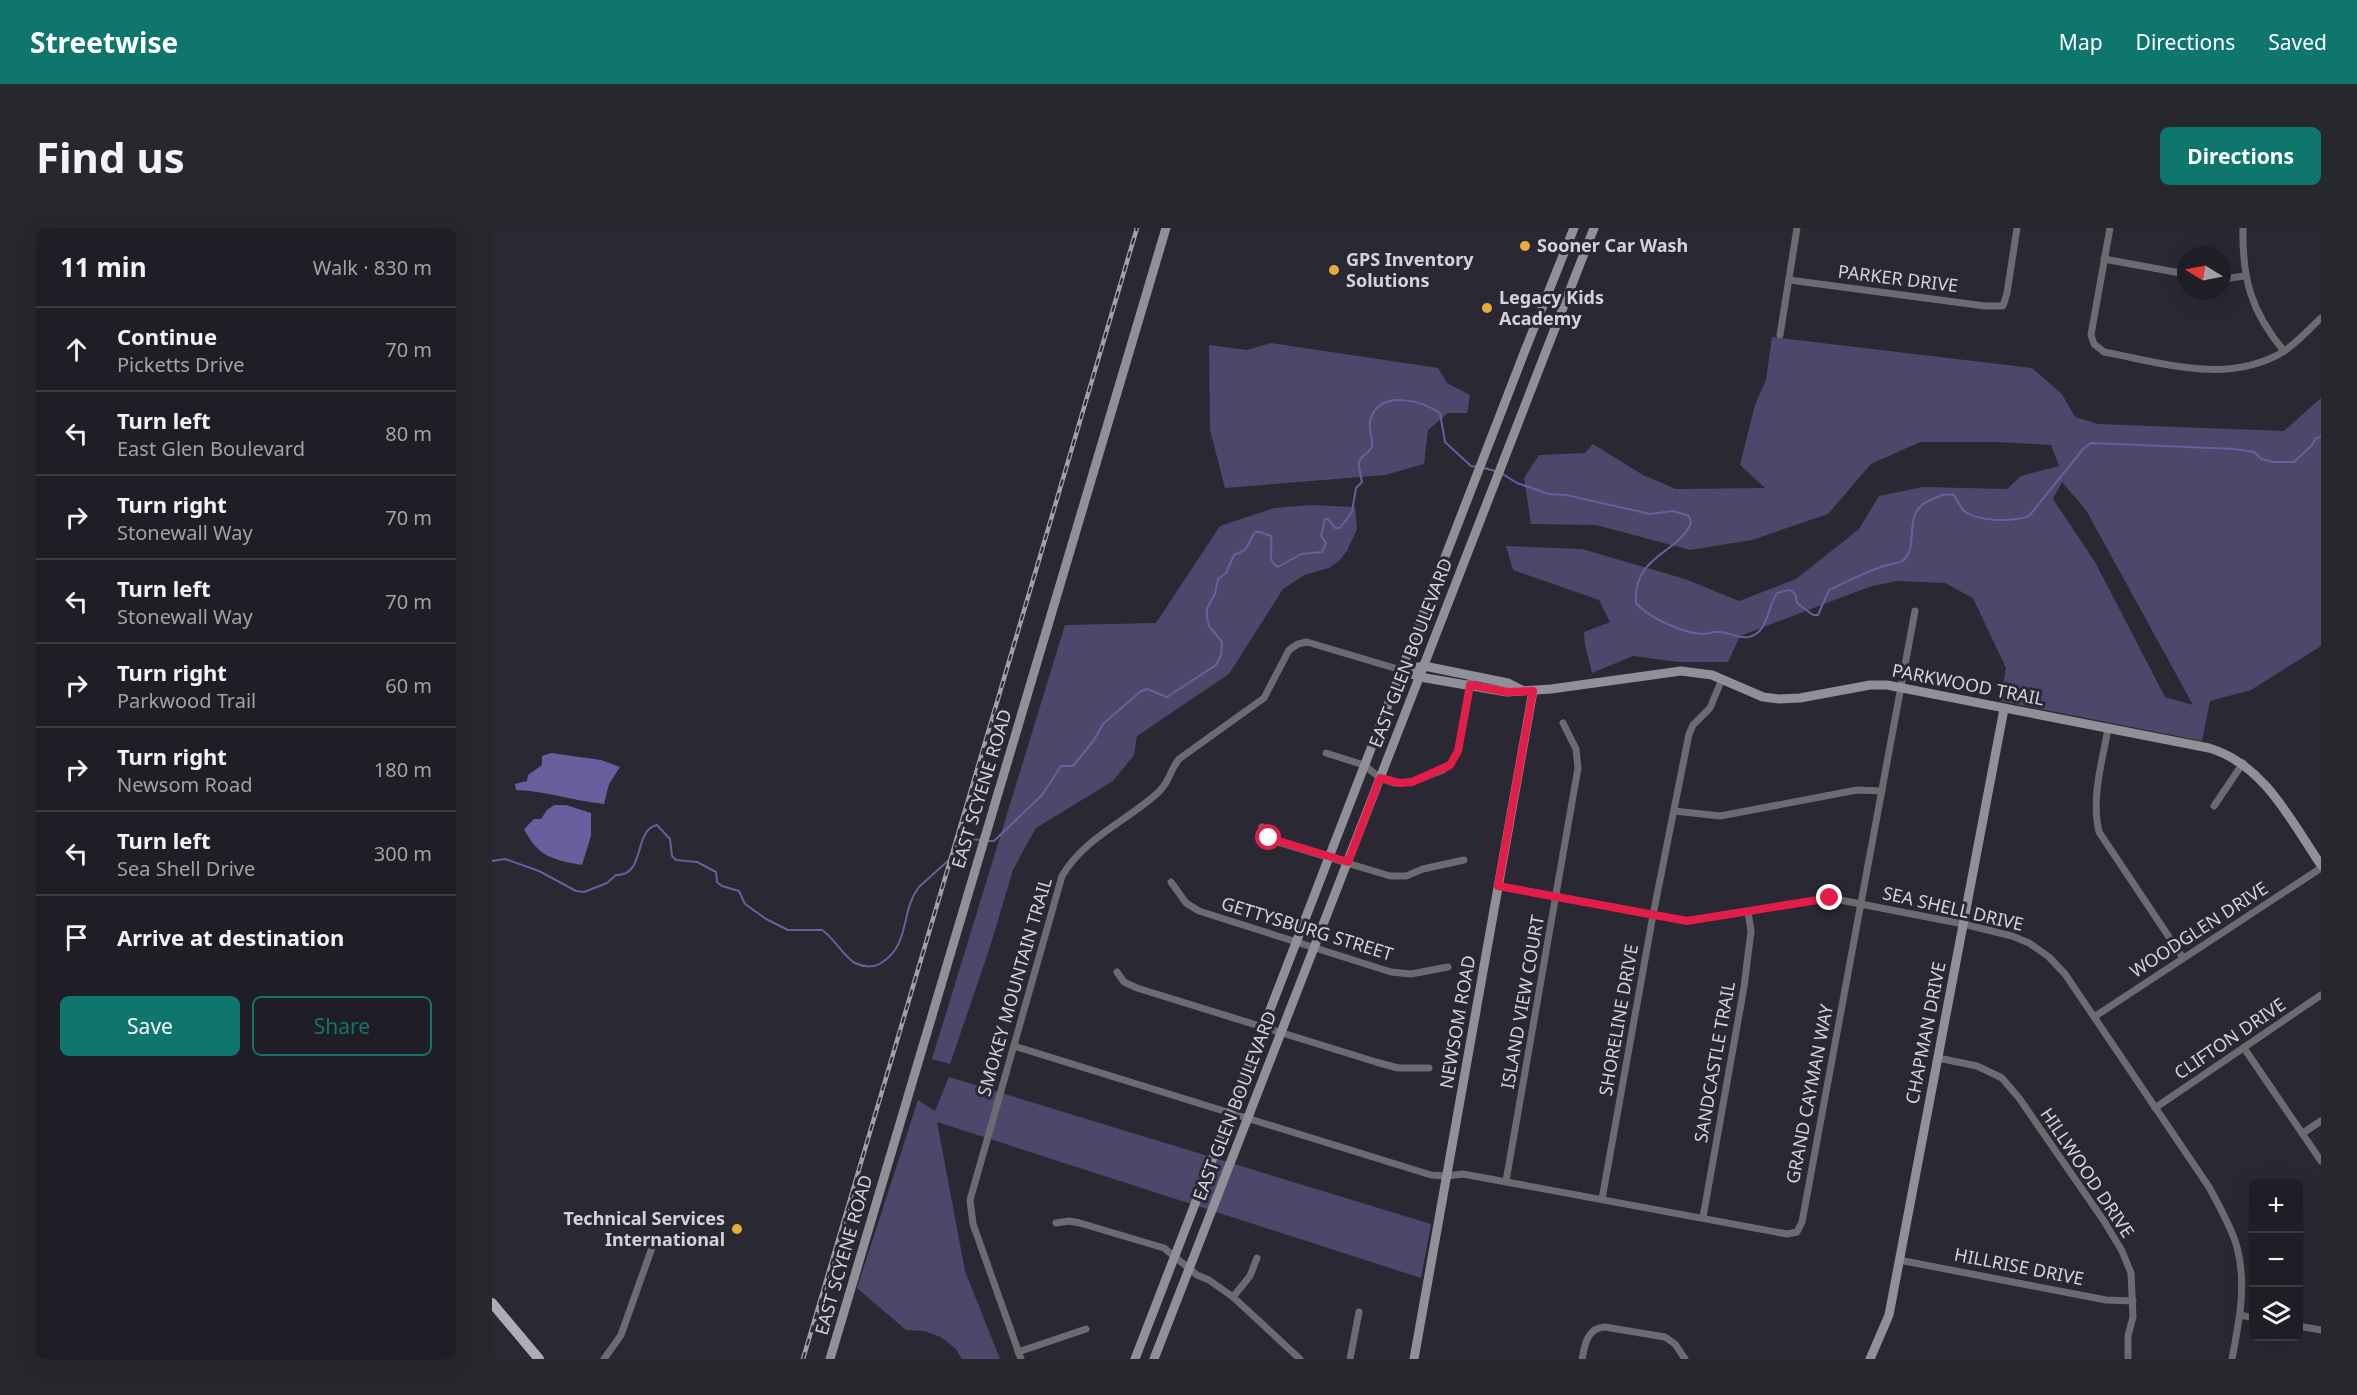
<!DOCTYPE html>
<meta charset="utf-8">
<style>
body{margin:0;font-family:"Noto Sans",sans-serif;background:#27272e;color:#f1f3f6}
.controls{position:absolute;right:18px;bottom:18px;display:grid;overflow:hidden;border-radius:9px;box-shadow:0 6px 24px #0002}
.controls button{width:54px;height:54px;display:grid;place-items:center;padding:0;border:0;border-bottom:2px solid #3c3c43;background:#1f1e26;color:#f1f3f6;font:30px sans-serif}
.compass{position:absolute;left:1685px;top:18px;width:54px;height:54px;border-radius:50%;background:#1f1e26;box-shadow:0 6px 24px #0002;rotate:280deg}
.stop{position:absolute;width:18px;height:18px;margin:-14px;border:4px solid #e11d48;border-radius:50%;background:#fff}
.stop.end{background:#e11d48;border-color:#fff;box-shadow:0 2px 6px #0008}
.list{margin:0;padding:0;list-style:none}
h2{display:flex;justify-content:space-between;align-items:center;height:78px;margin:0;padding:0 24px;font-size:26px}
h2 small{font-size:20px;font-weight:400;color:#a1a2a7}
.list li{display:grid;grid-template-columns:39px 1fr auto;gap:18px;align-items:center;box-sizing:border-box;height:84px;padding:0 24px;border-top:2px solid #3c3c43}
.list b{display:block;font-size:22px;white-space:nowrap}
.list p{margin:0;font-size:20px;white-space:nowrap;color:#a1a2a7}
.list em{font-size:20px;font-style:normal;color:#a1a2a7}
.actions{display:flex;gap:12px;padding:18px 24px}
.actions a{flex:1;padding:14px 0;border:2px solid #0f766e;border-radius:9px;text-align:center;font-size:21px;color:#0f766e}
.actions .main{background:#0f766e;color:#fff}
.icon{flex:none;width:33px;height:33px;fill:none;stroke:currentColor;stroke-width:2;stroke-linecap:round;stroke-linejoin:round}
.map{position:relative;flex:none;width:1829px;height:1131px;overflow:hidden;border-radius:9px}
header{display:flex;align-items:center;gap:36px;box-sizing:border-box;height:84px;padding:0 30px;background:#0f766e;color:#fff}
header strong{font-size:28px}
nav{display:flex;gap:33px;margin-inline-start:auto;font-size:21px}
.intro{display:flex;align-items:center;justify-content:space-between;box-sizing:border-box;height:144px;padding:0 36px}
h1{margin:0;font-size:42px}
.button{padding:15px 27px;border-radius:9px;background:#0f766e;color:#fff;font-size:21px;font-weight:700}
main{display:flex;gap:36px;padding:0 36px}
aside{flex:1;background:#1f1e26;border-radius:9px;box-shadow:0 6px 24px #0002}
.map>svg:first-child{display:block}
.green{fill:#4c486c;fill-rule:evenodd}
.water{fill:#675f9e}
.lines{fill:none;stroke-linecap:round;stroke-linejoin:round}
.stream{stroke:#675f9e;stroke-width:2}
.street{stroke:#6b6b71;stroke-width:7}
.secondary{stroke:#909099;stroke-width:9}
.primary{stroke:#adacb8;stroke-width:10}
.rail-casing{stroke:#a1a1a9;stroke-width:4.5}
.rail{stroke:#292833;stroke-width:2;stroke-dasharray:7;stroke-linecap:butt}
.route{stroke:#e11d48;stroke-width:8}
.poi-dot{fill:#e9ab38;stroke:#292833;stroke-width:2}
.labels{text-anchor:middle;stroke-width:6;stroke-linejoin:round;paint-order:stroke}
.poi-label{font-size:18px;font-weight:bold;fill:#d3d3da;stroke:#292833;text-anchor:start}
.street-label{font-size:18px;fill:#d3d3da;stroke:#292833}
</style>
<header>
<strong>Streetwise</strong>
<nav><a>Map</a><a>Directions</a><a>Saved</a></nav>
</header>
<div class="intro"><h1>Find us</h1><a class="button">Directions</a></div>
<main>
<aside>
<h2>11 min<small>Walk · 830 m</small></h2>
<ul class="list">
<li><svg class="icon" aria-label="ahead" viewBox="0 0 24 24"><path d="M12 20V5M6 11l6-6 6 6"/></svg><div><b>Continue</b><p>Picketts Drive</p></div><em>70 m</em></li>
<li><svg class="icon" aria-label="left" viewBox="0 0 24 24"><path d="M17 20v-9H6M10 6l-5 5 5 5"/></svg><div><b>Turn left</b><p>East Glen Boulevard</p></div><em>80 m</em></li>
<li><svg class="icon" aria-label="right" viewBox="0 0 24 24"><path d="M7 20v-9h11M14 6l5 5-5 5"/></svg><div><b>Turn right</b><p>Stonewall Way</p></div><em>70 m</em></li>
<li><svg class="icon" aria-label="left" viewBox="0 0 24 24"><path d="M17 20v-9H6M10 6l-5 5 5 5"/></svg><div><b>Turn left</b><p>Stonewall Way</p></div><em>70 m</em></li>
<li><svg class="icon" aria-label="right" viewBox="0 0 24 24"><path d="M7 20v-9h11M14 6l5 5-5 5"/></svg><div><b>Turn right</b><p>Parkwood Trail</p></div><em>60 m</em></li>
<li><svg class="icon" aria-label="right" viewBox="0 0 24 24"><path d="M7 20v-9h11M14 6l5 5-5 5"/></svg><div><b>Turn right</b><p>Newsom Road</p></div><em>180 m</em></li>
<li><svg class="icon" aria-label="left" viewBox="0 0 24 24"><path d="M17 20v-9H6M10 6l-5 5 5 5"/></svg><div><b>Turn left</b><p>Sea Shell Drive</p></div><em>300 m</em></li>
<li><svg class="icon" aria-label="arrive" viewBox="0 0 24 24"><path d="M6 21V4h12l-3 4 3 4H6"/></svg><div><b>Arrive at destination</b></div></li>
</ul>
<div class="actions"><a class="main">Save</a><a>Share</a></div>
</aside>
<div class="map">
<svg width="1829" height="1131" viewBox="0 0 1829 1131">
<rect width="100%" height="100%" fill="#292833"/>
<g class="green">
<path d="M 1280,109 L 1540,140 L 1570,166 L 1583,189 L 1606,196 L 1792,203 L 1829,170 L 1829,418 L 1759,462 L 1718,473 L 1710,513 L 1508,473 L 1514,440 L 1481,370 L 1453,355 L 1404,353 L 1377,359 L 1248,408 L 1236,434 L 1186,434 L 1141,428 L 1100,445 L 1093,417 L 1092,404 L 1118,394 L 1107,372 L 1021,342 L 1014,318 L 1090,321 L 1193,351 L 1247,373 L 1304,351 L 1367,301 L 1387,268 L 1431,259 L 1515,261 L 1529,248 L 1567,238 L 1559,217 L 1506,214 L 1428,214 L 1379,236 L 1336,286 L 1260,312 L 1198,322 L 1104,297 L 1039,296 L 1032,250 L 1047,227 L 1093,225 L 1101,216 L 1151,247 L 1184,261 L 1273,260 L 1248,237 L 1263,177 L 1274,152 ZM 1570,254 L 1594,282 L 1701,477 L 1673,469 L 1603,334 L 1561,271 Z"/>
<path d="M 779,115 L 946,140 L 955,155 L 978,167 L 975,185 L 956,185 L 936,202 L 932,236 L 893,247 L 733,260 L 718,202 L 717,117 L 755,122 Z"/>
<path d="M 819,277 L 863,279 L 865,301 L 855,323 L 847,333 L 837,340 L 812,347 L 791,361 L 737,446 L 645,508 L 642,527 L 621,553 L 544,600 L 532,621 L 521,642 L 497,722 L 458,836 L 440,831 L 573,397 L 664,395 L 728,298 L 782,280 Z"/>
<path d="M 457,849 L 939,996 L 929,1050 L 445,894 L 473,1043 L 508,1131 L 470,1131 L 464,1121 L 449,1109 L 432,1103 L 414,1102 L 365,1060 L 426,872 L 443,883 Z"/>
</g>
<g class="water">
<path d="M 59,525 L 109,532 L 128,539 L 117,556 L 112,576 C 82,573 54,563 24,562 L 23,556 L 35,553 L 36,547 L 50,537 L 50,528 Z"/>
<path d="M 62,577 L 74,577 L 99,585 L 99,608 L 90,637 C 62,632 46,629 32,601 L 42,591 L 49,591 L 55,582 Z"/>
</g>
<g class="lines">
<g class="stream">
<path d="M 992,240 L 1003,243"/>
<path d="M 1009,245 L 1025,255 L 1057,266 L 1074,267 L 1158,286 L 1181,283 L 1197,288 L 1199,295 C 1186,326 1141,327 1144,375 C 1157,390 1191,405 1210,406 C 1217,406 1222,403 1228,404 C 1240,405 1253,414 1264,406 C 1276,398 1277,376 1285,365 L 1298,362 L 1303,366 L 1305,375 L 1321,387 L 1326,387 L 1337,362 C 1355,354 1373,344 1392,338 C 1397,336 1405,336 1410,333 C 1429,320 1409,286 1436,273 C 1446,269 1451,265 1462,267 C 1465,272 1468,279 1472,283 C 1486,294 1521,294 1537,288 L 1592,220 L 1599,215 L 1743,221 L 1762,224 L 1769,231 L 1781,234 L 1802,234 L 1820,217 L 1824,210 L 1829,209"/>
<path d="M 497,613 L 502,613 L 550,567 L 569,538 L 581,538 L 602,512 L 611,496 L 649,463 L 655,461 L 675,469 L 724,437 L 729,427 L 730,414 L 717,398 L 715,389 L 715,380 L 723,366 L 726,351 L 734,345 L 742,327 L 753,322 L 763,304 L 768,304 L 779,308 C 782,320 773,331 786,339 L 809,326 L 830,324 L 834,315 L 829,308 L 833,291 L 836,291 L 843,300 L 848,300 L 860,284 L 864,260 L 870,254 C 869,249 867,241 867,236 C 867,227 878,226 880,218 C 881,208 875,199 879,190 C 889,162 930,172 948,185 L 953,214 L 979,238 L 986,239"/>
<path d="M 0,633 L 13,631 L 47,643 L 84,663 L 92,664 L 115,655 L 124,647 C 154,648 141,602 165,597 L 178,611 L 180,628 L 184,632 L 205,634 L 224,644 L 225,654 L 230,658 L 247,663 L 253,676 L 274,691 L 296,702 L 330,702 C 342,710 353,730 363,735 C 371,739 382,740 389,735 C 419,717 408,683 427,659 L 480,611 L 488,612"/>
</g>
<g class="street">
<path d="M 1618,0 L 1599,107 L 1602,116 L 1612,124 C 1671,135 1735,157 1791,124 C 1805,115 1817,101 1829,90"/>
<path d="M 1751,0 C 1750,50 1759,84 1792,123"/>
<path d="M 1612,31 L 1694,46"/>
<path d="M 1730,51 L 1753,48"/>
<path d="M 1297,52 L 1493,78 L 1511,78 L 1515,65 L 1525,0"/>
<path d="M 1288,107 L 1305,0"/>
<path d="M 1616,501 C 1610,534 1599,570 1607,604 L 1691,730"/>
<path d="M 834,525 L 872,537 L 888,550 L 902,555 L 920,554 L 951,542 L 958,537 L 966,523 L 979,453"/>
<path d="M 1722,578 L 1751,535"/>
<path d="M 1182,583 L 1228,588 L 1365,562 L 1390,563"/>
<path d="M 770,599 L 782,613 L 898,648 L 914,648 L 931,641 L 972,632"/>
<path d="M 679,654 L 694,675 L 707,683 L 899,744 L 919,746 L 956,739"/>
<path d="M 1007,658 L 1195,693 L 1338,670 L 1471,696 L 1520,708 L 1537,715 L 1557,729 L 1573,746 L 1717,959 C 1727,978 1739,998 1745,1019 C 1755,1056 1747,1094 1740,1131"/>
<path d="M 625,744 L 632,754 L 645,760 L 884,834 L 906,840 L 937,840"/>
<path d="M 1602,789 L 1829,640"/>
<path d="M 522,818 L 939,947 L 955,948 L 971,946 L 1295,1006 L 1305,1004 L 1310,994 L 1423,383"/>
<path d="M 1752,820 L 1829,933"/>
<path d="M 1446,830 L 1485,838 L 1510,850 L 1527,870 L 1612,993 L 1630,1023 L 1639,1045 L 1641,1089 L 1636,1108 L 1636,1131"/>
<path d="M 1663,880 L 1829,767"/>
<path d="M 1811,905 L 1829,893"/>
<path d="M 1014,953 L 1086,540 L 1084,521 L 1071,495"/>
<path d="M 1110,971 L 1161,687 L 1197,506 L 1201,497 L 1218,480 L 1230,451"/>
<path d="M 1211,989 L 1252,759 L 1259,703 L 1256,684"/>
<path d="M 564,995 L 577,993 L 588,995 L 672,1020 L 705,1047 L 717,1052 L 741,1069 L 808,1131"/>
<path d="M 1407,1032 L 1614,1072 L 1641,1073"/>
<path d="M 741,1069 L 758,1048 L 765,1030"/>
<path d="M 1748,1087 L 1762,1090"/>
<path d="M 1806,1098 L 1829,1102"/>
<path d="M 526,1124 L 594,1101"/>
<path d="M 112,1131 L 129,1107 L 162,1014"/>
<path d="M 529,1131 L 481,996 L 478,972 L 570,648 C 591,612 630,595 661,569 C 678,556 676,545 687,531 L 772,470 L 797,422 L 806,416 L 815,414 L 909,442"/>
<path d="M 858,1131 L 867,1084"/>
<path d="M 1090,1131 C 1093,1116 1095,1100 1113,1099 L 1173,1109 L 1183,1116 L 1193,1131"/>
</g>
<g class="secondary">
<path d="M 909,442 L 928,449 L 1015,464 L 1059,461 L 1189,443 L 1220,447 L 1271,469 L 1287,471 L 1308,470 L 1378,457 L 1395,457 L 1717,520 C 1772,536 1799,593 1829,637"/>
<path d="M 911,442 L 932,438 L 1016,455 L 1030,462"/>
<path d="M 338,1131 L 674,0"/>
<path d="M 643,1131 L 1032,125 L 1082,0"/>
<path d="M 662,1131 L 1102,0"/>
<path d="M 922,1131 L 1041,463"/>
<path d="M 1378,1131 L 1397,1087 L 1512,481"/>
</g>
<path class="primary" d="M 0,1075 L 47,1131"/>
<defs>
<path id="rail" d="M 311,1131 L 645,0"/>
</defs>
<use href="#rail" class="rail-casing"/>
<use href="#rail" class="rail"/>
</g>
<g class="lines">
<path class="route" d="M 777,610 L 856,634 L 888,550 L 908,555 L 920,554 L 958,537 L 966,523 L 978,457 L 1015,464 L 1041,463 L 1006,658 L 1195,693 L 1338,670"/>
</g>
<g class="poi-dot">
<circle cx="1033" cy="18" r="6"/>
<circle cx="842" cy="42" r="6"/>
<circle cx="995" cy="80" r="6"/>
<circle cx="245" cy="1001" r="6"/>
</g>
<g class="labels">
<g class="poi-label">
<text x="1045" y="24">Sooner Car Wash</text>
<text x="854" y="38">GPS Inventory<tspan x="854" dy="21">Solutions</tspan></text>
<text x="1007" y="76">Legacy Kids<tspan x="1007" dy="21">Academy</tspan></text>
<text x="233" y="997" text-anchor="end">Technical Services<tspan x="233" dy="21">International</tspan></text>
</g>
<g class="street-label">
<text transform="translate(1406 51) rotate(7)" y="6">PARKER DRIVE</text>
<text transform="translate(919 425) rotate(-69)" y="6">EAST GLEN BOULEVARD</text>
<text transform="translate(1476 457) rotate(11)" y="6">PARKWOOD TRAIL</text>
<text transform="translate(490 561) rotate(-73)" y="6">EAST SCYENE ROAD</text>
<text transform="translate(1461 681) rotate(13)" y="6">SEA SHELL DRIVE</text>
<text transform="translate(815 701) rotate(17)" y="6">GETTYSBURG STREET</text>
<text transform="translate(1707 702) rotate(-33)" y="6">WOODGLEN DRIVE</text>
<text transform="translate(523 759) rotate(-74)" y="6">SMOKEY MOUNTAIN TRAIL</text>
<text transform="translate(1031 774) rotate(-80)" y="6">ISLAND VIEW COURT</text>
<text transform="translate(1127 792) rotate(-80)" y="6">SHORELINE DRIVE</text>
<text transform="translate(966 794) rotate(-80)" y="6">NEWSOM ROAD</text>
<text transform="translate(1434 805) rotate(-79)" y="6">CHAPMAN DRIVE</text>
<text transform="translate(1738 811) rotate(-34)" y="6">CLIFTON DRIVE</text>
<text transform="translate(1223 834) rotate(-80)" y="6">SANDCASTLE TRAIL</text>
<text transform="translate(1318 866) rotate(-79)" y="6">GRAND CAYMAN WAY</text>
<text transform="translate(743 878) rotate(-69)" y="6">EAST GLEN BOULEVARD</text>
<text transform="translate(1595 945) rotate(56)" y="6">HILLWOOD DRIVE</text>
<text transform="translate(352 1027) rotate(-74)" y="6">EAST SCYENE ROAD</text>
<text transform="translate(1527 1039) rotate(11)" y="6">HILLRISE DRIVE</text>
</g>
</g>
</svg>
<div class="controls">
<button>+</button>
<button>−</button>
<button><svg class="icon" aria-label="layers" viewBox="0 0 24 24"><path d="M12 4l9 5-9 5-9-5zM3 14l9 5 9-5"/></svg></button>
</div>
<svg class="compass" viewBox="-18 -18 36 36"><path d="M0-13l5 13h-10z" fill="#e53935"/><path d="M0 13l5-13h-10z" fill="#a1a2a7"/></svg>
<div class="stop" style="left:777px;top:610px"></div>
<div class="stop end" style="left:1338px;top:670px"></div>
</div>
</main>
